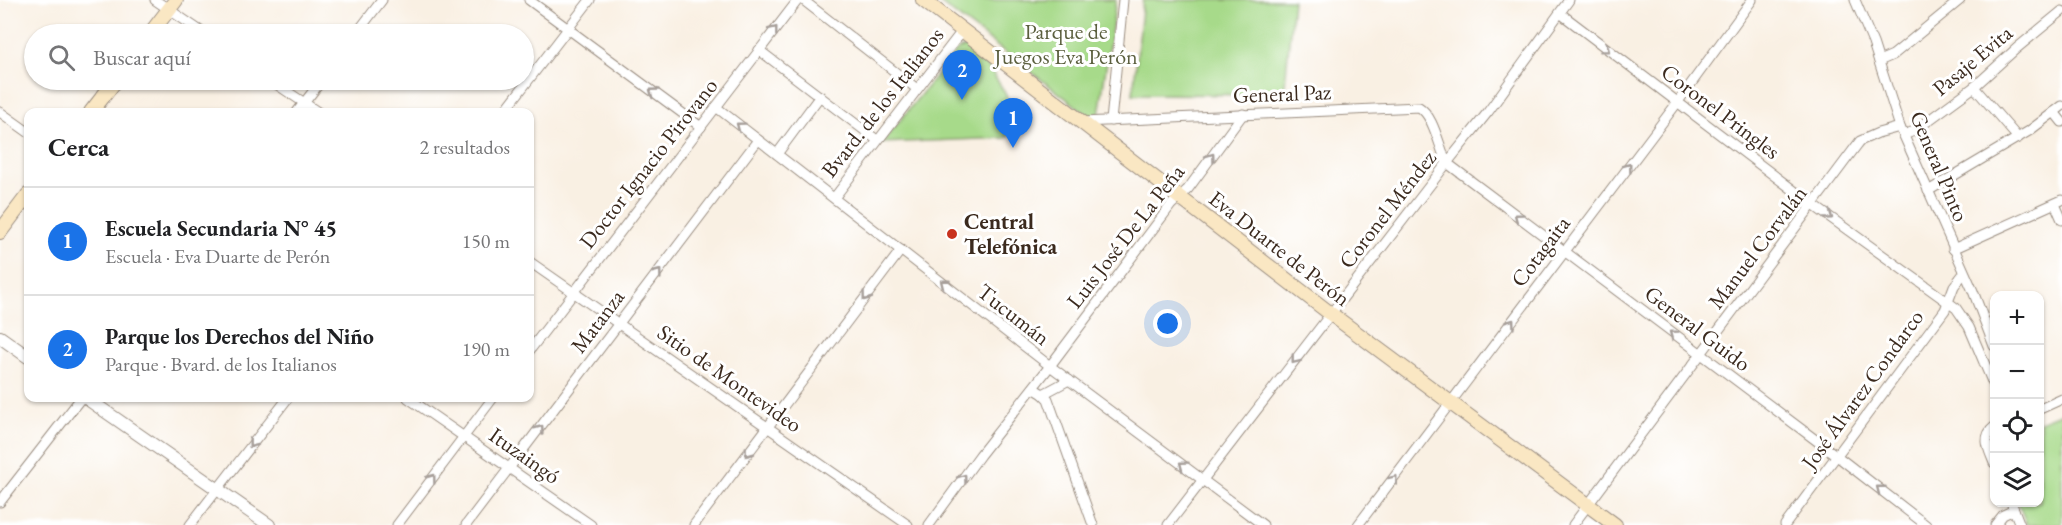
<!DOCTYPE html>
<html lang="es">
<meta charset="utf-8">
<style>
body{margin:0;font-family:"EB Garamond",serif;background:#f2f2f2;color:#202124}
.controls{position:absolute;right:18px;bottom:18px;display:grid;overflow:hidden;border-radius:12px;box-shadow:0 2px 4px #0004}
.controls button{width:54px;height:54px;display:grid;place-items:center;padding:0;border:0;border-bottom:2px solid #e0e0e0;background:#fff;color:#202124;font:30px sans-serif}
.you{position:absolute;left:1168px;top:324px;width:21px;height:21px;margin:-15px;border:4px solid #fff;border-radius:50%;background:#1a73e8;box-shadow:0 0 0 9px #1a73e833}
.badge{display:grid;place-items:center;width:39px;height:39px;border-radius:50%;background:#1a73e8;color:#fff;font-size:20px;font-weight:700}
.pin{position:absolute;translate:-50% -50px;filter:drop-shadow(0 2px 3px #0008)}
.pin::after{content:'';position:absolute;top:32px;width:21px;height:18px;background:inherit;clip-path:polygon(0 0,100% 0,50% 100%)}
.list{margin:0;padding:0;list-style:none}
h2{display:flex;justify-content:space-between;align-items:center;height:78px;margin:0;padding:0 24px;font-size:26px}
h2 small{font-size:20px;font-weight:400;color:#757577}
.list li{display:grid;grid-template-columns:39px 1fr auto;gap:18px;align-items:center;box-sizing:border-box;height:108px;padding:0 24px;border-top:2px solid #e0e0e0}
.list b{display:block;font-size:22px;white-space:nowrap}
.list p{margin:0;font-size:20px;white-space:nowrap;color:#757577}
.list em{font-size:20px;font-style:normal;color:#757577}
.icon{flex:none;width:33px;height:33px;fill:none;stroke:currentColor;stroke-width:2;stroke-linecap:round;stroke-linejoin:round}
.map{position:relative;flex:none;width:2062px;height:525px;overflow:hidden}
.search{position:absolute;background:#fff;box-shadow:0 2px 4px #0004;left:24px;top:24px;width:510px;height:66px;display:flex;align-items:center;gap:15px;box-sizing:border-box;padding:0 21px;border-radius:33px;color:#757577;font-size:22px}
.panel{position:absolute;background:#fff;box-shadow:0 2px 4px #0004;left:24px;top:108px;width:510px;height:294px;border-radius:12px}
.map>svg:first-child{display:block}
.green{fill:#a7da8a;stroke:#718254;stroke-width:1.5}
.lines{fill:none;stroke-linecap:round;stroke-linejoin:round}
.minor-casing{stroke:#9a8d80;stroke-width:11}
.tertiary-casing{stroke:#9a8d80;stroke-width:14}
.secondary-casing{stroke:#9a8d80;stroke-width:16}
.minor{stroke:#fff;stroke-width:9}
.tertiary{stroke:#fff;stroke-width:12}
.secondary{stroke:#fae7c3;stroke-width:14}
.oneway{stroke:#a79f9a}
.poi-dot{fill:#c8321e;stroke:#fff;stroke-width:2}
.labels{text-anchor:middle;stroke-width:6;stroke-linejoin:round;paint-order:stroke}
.park-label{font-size:22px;fill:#5b5f3e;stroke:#fff}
.street-label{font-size:22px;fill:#3b2a1e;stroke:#fff}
.poi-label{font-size:22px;font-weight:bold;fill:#3b2a1e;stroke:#fff;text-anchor:start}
</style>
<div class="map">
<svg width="2062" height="525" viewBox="0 0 2062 525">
<rect width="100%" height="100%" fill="#fff"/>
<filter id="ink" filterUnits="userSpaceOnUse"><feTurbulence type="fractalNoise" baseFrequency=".0167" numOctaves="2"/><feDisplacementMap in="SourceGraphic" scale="12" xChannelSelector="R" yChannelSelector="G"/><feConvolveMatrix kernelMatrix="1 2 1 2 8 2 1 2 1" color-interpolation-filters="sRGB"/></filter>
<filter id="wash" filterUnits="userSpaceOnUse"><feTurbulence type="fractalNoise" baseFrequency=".008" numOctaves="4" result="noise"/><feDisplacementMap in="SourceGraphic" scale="24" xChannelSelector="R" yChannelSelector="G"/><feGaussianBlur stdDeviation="1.35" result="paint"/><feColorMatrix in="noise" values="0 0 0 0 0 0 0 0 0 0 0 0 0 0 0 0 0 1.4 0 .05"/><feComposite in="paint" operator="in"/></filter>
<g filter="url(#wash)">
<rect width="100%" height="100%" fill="#f9f0e3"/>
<g class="green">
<path d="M 936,0 L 1116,0 L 1099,115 L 1096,117 L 1088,115 Z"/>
<path d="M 1143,0 L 1293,0 L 1284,95 L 1133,94 Z"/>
<path d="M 969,46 L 975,49 C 988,68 1032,118 1005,138 L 882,143 L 955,52 L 959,49 Z"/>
<path d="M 2062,413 L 2062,525 L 2027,525 L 2018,503 L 2040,502 L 2040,422 Z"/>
</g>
</g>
<g filter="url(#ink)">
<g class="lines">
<defs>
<g id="minor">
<path d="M 155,0 L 205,34"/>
<path d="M 529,0 L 701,127"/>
<path d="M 803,0 L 917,89"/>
<path d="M 1855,0 L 1873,43 L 1900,127 L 1973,291 L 1994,346"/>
<path d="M 1560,13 L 1813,205 L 1956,308 L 1969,327 L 1994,386"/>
<path d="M 356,34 L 382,0"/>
<path d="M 759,50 L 877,140"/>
<path d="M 1879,61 L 1893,55 L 1960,0"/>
<path d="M 270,80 L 318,112"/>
<path d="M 1974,87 L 2018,138"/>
<path d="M 716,107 L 1050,366 L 1263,525"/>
<path d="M 0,112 L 28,132"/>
<path d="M 297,112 L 322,80"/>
<path d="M 504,112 L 590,0"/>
<path d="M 2054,112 L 2062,122"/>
<path d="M 1111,121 L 1123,0"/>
<path d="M 1082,122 L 1419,107 C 1434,116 1439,147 1447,163 L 1837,456 L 1926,525"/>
<path d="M 1904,135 L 1914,131 L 1974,87 L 2017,48 L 2062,11"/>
<path d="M 777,154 L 820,96"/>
<path d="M 1928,191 L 2029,131 L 2062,106"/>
<path d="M 834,198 L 962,31"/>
<path d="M 2055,204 L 2062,220"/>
<path d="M 1953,249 L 2062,200"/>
<path d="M 530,262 L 908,525"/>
<path d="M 530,350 L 798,0"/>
<path d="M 1033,388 L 1043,394 L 1048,399 L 1093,525"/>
<path d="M 1043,394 L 1069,380"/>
<path d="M 408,398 L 591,525"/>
<path d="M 2040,409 L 2062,399"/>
<path d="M 1994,427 C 1981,437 1989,450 1994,463"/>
<path d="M 0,502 L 81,398"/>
<path d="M 2011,502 L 2020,525"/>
<path d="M 190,525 L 288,398"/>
<path d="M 397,525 L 493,398"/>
<path d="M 466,525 L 758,140"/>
<path d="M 694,525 L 901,250"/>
<path d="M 929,525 L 980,455 L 1050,366 L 1171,205 L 1188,189 L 1243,114"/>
<path d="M 1168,525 L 1447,163 L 1488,112 L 1569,0"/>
<path d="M 1358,525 L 1677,103 L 1752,0"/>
<path d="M 1573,525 L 1860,141 L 1878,133 L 1900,127"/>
<path d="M 1785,525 L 1945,310 L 1954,286 L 1964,273"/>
<path d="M 1995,525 L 2003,515 L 2014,510"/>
</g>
<g id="tertiary">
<path d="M 0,337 L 28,357"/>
<path d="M 86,398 L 269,525"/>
</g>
<g id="secondary">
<path d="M 923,0 L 1331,314 L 1615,525"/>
<path d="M 150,34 L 176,0"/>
<path d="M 91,112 L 116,80"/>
<path d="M 0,232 L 28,195"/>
</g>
</defs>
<use href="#minor" class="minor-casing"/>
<use href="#tertiary" class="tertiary-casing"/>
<use href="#secondary" class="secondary-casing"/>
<use href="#minor" class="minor"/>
<use href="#tertiary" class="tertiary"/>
<use href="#secondary" class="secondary"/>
</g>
<defs><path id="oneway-chevron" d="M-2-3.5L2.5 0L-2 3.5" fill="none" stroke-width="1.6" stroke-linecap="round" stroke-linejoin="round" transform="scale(1.5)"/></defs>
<g class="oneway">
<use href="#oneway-chevron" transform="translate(774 30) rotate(-52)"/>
<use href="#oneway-chevron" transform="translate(1606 49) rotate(37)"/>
<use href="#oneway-chevron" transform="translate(653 92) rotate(-144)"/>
<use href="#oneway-chevron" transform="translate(740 126) rotate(-143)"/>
<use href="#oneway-chevron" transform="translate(1211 157) rotate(-54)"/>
<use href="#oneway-chevron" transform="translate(1628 167) rotate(-53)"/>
<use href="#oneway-chevron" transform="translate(1829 216) rotate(36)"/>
<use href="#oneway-chevron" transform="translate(1518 217) rotate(-143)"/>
<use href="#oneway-chevron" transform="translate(658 273) rotate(-53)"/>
<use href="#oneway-chevron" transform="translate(944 283) rotate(-142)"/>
<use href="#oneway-chevron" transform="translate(866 297) rotate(127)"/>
<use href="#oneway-chevron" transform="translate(1511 323) rotate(-54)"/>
<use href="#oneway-chevron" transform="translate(1673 334) rotate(-143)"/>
<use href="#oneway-chevron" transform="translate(1295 360) rotate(128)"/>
<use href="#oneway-chevron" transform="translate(540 429) rotate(-53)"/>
<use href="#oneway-chevron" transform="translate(252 444) rotate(128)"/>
<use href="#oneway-chevron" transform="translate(748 453) rotate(127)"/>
<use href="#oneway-chevron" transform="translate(1183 465) rotate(-143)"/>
<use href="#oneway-chevron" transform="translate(432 478) rotate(-53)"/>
<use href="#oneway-chevron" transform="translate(963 478) rotate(-54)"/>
<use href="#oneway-chevron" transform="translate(1394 479) rotate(-52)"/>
<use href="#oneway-chevron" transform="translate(1880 489) rotate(-142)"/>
</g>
</g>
<circle class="poi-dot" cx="952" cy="234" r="6"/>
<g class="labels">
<g class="park-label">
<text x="1066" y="39">Parque de<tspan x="1066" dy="25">Juegos Eva Perón</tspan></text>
</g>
<g class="street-label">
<text transform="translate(1972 60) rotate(-40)" y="8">Pasaje Evita</text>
<text transform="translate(1282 93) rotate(-2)" y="8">General Paz</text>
<text transform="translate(882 102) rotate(-52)" y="8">Bvard. de los Italianos</text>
<text transform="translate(1721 111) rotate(37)" y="8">Coronel Pringles</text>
<text transform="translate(648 163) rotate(-52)" y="8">Doctor Ignacio Pirovano</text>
<text transform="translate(1940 166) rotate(67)" y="8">General Pinto</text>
<text transform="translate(1387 209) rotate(-52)" y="8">Coronel Méndez</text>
<text transform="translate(1125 236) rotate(-52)" y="8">Luis José De La Peña</text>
<text transform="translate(1757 247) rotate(-53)" y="8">Manuel Corvalán</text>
<text transform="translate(1280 248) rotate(38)" y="8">Eva Duarte de Perón</text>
<text transform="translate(1540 251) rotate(-53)" y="8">Cotagaita</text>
<text transform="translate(1014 314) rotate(38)" y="8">Tucumán</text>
<text transform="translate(597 321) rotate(-53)" y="8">Matanza</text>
<text transform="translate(1698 328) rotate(37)" y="8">General Guido</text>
<text transform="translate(730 378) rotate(35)" y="8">Sitio de Montevideo</text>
<text transform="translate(1862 389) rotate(-54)" y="8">José Álvarez Condarco</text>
<text transform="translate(525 455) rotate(35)" y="8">Ituzaingó</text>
</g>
<g class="poi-label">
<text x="964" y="229">Central<tspan x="964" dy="25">Telefónica</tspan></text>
</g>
</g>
</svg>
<div class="controls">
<button>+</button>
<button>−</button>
<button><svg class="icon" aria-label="locate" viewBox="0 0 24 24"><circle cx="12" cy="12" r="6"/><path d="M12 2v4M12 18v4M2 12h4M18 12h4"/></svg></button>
<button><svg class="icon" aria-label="layers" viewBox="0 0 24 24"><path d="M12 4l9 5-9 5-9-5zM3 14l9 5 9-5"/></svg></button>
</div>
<div class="you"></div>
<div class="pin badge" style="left:1013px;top:148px">1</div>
<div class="pin badge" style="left:962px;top:100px">2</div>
<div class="search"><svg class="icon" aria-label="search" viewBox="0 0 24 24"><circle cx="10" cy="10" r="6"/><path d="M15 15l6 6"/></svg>Buscar aquí</div>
<section class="panel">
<h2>Cerca<small>2 resultados</small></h2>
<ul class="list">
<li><span class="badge">1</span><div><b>Escuela Secundaria N° 45</b><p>Escuela · Eva Duarte de Perón</p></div><em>150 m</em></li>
<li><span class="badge">2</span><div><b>Parque los Derechos del Niño</b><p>Parque · Bvard. de los Italianos</p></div><em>190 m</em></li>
</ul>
</section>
</div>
